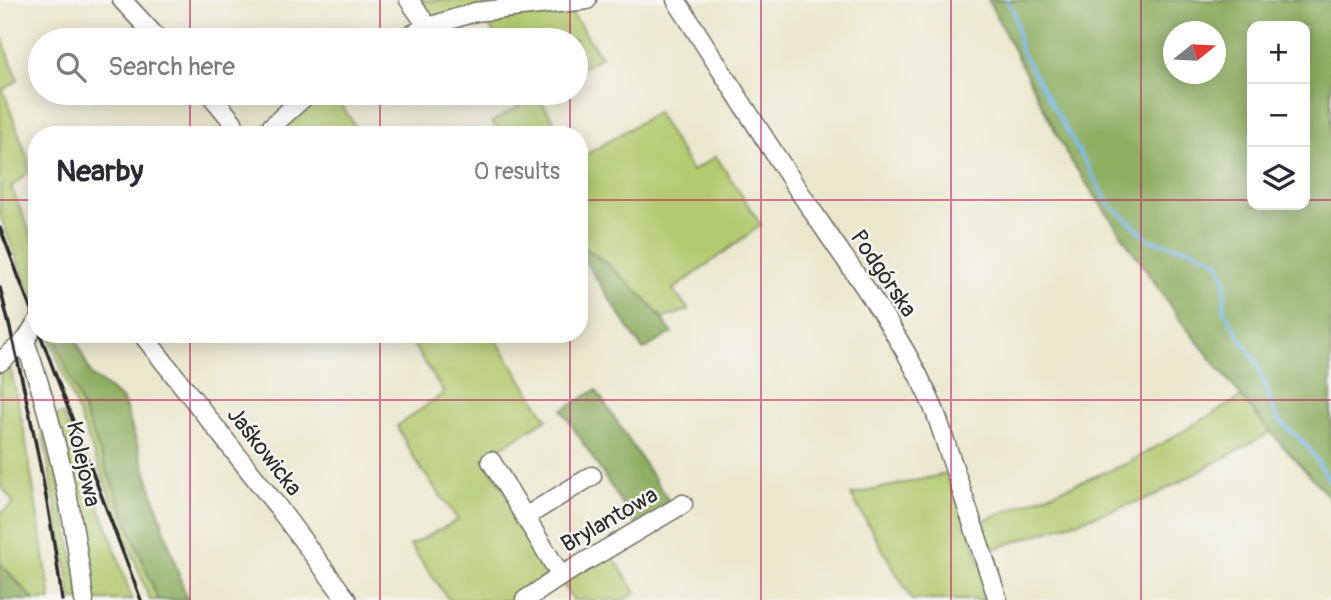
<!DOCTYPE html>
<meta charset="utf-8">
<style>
body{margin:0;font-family:Pangolin,sans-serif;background:#f7f7f7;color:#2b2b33}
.controls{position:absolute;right:21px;top:21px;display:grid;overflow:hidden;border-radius:14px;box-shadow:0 4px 18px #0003}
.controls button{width:63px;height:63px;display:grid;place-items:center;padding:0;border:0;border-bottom:2px solid #e1e1e2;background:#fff;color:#2b2b33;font:35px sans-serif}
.compass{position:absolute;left:1163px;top:21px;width:63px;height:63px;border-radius:50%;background:#fff;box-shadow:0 4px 18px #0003;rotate:72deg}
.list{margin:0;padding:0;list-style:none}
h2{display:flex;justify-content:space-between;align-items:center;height:91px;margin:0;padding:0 28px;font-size:30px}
h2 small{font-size:23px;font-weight:400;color:#7c7c81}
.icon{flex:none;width:38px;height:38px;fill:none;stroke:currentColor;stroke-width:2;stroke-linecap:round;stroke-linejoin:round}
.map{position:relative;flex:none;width:1331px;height:600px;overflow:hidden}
.search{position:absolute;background:#fff;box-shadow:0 4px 18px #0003;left:28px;top:28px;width:560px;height:77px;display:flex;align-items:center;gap:18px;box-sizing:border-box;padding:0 24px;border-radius:38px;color:#7c7c81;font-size:26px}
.panel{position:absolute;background:#fff;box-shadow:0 4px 18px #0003;left:28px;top:126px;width:560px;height:217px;border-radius:28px}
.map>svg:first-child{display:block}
.green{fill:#b3ca6f;stroke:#6f7a4d;stroke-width:2}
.forest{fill:#8eae62;stroke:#5c6c46;stroke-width:2;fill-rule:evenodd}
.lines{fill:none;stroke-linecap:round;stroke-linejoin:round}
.stream{stroke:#78b7ec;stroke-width:3.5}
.minor-casing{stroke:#6e6d64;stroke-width:21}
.minor{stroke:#fff;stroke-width:18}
.rail{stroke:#2b2b2b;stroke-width:3.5}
.grid{fill:none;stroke:#c2185b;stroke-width:2;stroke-opacity:0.55}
.labels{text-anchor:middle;stroke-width:5;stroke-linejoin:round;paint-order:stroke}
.street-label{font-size:23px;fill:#2b2b2b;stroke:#f6f6f2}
</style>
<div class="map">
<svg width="1331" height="600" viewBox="0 0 1331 600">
<rect width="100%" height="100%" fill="#f6f6f2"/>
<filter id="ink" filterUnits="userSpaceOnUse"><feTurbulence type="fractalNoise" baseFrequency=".0143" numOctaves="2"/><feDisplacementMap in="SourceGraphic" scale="14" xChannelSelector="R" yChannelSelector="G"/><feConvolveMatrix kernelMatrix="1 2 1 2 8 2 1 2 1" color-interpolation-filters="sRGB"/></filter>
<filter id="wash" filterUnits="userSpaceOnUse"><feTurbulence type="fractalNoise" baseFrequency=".00686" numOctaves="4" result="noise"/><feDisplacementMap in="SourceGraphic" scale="28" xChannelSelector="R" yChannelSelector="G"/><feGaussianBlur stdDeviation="1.57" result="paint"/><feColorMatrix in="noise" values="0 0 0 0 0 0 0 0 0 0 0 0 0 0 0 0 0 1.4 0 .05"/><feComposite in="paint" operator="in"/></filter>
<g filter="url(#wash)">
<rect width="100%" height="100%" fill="#ebe7cd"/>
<g class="green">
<path d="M 415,0 L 552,0 L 431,21 Z"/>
<path d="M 567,6 L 601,57 L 576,72 L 576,40 L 499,40 L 482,16 Z"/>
<path d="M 0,32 L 18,80 L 3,90 L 28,159 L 29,172 L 11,187 L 37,249 L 37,313 L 0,215 Z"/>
<path d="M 320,93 L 333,93 L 361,135 L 274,135 Z"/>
<path d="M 535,93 L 542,93 L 538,96 L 563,135 L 501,135 L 492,122 L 537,96 Z"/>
<path d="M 657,112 L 692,171 L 716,156 L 761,225 L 673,290 L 689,310 L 663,318 L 605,261 L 579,244 L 579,159 Z"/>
<path d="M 48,334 L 53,334 L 158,600 L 150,600 Z"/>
<path d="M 406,334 L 492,334 L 547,419 L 484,458 L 554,570 L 510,600 L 449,600 L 410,545 L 458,520 L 415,460 L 397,426 L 444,393 Z"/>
<path d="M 24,357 L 51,442 L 81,600 L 72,600 L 44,439 Z"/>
<path d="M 9,362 L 25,436 L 51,600 L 34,600 L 0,563 L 0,514 L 14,503 L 0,485 L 0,367 Z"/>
<path d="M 1242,397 L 1271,432 L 1152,497 L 987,551 L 979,522 L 1126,464 Z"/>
<path d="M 63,414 L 111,537 L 132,600 L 89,600 L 56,416 Z"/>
<path d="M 950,473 L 993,600 L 912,600 L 851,495 Z"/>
<path d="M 610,552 L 636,593 L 624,600 L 573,600 L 562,583 Z"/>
</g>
<g class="forest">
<path d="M 988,0 L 1331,0 L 1331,499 L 1265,426 L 1180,320 L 1069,158 ZM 1252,26 L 1305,26 L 1305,205 L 1252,205 ZM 1174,32 L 1216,32 L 1216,74 L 1174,74 Z"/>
<path d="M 579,244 C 612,266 651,299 672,333 L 643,350 L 579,252 Z"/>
<path d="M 53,334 L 74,334 L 91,375 L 123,400 L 187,600 L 158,600 Z"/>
<path d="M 596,390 L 672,506 L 637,527 L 562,410 Z"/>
<path d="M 0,563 L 34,600 L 0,600 Z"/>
</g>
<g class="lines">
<path class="stream" d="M 1007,0 L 1014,10 L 1020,49 L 1109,204 L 1150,240 L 1192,250 L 1217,260 L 1225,279 L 1224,311 L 1257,364 L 1277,418 L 1308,447 L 1331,483"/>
</g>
</g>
<g filter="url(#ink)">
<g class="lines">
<defs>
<g id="minor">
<path d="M 122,0 L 159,40"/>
<path d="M 409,0 L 428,27"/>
<path d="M 676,0 C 722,71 767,144 815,215 C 858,279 907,342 936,414 L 998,600"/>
<path d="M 399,40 L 428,27 L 475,12 L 587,0"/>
<path d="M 209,93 L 233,122 L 237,135"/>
<path d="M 262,135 L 309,93"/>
<path d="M 142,334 L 277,506 L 347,600"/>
<path d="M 25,341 C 54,424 74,512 84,600"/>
<path d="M 0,362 L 25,341 L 37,322"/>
<path d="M 491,461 L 561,576"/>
<path d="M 525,517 L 592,476"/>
<path d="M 525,600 L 561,576 L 683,504"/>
</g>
</defs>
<use href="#minor" class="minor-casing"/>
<use href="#minor" class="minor"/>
<g class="rail">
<path d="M 0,228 L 37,325"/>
<path d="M 0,288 C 26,391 49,495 62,600"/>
<path d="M 40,334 L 141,600"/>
</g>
</g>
</g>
<path class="grid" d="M 190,0 L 190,40M 380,0 L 380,40M 570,0 L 570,40M 761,0 L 761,600M 951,0 L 951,600M 1141,0 L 1141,600M 190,93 L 190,135M 380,93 L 380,135M 570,93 L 570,135M 0,200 L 37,200M 579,200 L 1252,200M 1305,200 L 1331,200M 190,334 L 190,600M 380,334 L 380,600M 570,334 L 570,600M 0,400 L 1331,400"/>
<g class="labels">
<g class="street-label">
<text transform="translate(884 273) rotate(56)" y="8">Podgórska</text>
<text transform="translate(265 451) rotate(52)" y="8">Jaśkowicka</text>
<text transform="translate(84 464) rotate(77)" y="8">Kolejowa</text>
<text transform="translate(609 519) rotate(-30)" y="8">Brylantowa</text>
</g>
</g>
</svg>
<div class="controls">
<button>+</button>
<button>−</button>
<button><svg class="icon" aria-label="layers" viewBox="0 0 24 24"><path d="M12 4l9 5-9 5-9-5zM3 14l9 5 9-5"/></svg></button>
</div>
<svg class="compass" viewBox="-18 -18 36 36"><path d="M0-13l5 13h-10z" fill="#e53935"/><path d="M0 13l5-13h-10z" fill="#7c7c81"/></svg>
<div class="search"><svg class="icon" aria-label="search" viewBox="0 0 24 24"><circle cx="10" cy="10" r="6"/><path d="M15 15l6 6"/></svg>Search here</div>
<section class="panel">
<h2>Nearby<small>0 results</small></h2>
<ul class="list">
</ul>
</section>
</div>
